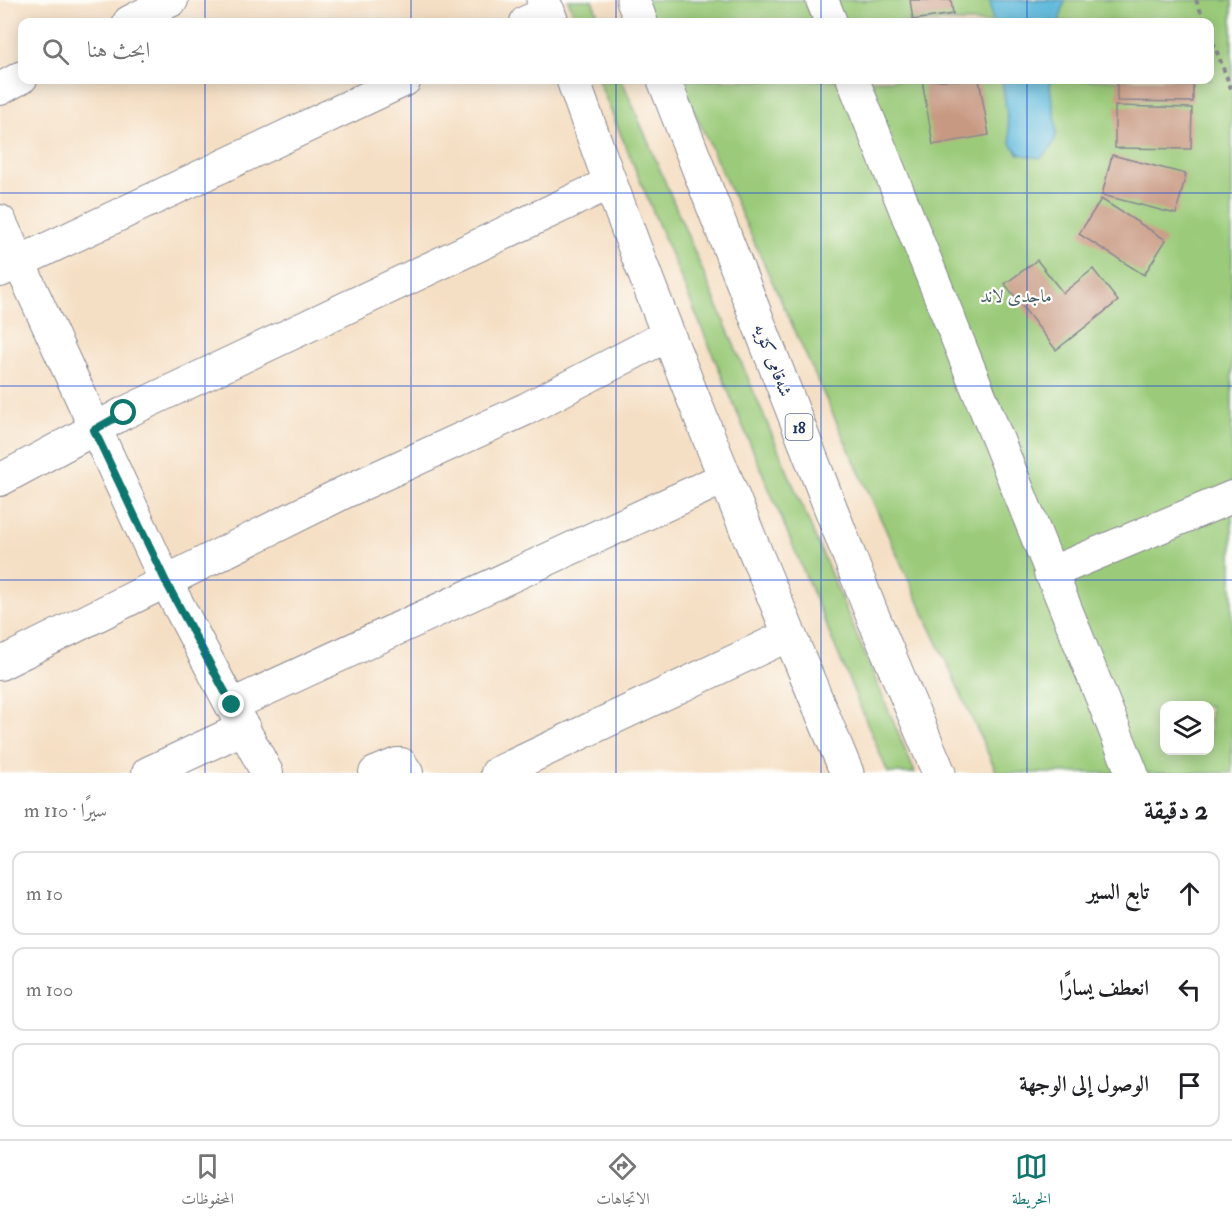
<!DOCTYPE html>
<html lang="ar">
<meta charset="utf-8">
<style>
body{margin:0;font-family:"IM FELL Double Pica",Amiri,serif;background:#f6f6f6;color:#202124;direction:rtl}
.controls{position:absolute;right:18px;bottom:18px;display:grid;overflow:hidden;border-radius:12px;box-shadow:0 3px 15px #0003}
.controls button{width:54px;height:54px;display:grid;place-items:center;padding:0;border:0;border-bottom:2px solid #e0e0e0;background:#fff;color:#202124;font:30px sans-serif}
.stop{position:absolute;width:18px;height:18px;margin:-14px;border:4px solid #0f766e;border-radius:50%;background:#fff}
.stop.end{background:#0f766e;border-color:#fff;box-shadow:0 2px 6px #0008}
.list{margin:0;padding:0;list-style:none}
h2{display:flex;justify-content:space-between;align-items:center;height:78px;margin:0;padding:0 24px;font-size:26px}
h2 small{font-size:20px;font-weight:400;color:#757577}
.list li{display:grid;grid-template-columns:39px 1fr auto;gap:18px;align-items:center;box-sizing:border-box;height:84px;margin:0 12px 12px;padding:0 12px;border:2px solid #e0e0e0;border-radius:12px}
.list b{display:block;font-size:22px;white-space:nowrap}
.list em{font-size:20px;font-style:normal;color:#757577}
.icon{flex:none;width:33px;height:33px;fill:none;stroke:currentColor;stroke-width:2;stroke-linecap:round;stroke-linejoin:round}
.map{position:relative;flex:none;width:1232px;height:773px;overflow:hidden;direction:ltr}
.search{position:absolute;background:#fff;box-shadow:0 3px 15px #0003;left:18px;right:18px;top:18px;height:66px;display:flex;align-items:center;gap:15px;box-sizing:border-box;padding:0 21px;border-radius:12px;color:#757577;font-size:22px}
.sheet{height:366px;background:#fff}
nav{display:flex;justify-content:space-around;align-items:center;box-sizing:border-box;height:84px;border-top:2px solid #e0e0e0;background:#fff;font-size:16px;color:#757577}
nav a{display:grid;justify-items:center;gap:3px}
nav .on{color:#0f766e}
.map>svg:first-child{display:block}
.green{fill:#9bcb7a;stroke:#5b7d6c;stroke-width:1.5;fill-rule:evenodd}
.water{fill:#5eb9dc;stroke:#3c749d;stroke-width:1.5}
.building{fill:#c89982}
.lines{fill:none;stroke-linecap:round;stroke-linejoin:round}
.minor-casing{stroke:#888791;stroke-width:34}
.highway-casing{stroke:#888791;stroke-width:35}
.path{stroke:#888791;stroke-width:4;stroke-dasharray:4.5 4.5;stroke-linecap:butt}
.minor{stroke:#fff;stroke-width:32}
.highway{stroke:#fff;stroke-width:33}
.route{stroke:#0f766e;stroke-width:8}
.grid{fill:none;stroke:#1d4ed8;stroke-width:1.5;stroke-opacity:0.55}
.labels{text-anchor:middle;stroke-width:4.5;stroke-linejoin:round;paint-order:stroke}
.shield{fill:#fdfcf7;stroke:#5f6c8c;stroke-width:1.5}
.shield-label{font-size:16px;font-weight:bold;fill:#1b2f5e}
.park-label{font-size:18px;fill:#415e66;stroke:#fdfcf7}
.street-label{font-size:18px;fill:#1b2f5e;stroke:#fdfcf7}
</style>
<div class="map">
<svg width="1232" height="773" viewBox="0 0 1232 773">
<rect width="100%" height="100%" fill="#fdfcf7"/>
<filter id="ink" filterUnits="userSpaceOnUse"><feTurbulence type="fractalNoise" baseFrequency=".0167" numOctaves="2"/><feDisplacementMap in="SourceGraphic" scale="12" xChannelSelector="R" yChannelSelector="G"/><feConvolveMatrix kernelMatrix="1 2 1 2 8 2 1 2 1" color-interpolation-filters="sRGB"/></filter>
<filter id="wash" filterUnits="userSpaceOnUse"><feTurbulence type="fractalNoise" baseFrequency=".008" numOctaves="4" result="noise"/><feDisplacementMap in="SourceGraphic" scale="24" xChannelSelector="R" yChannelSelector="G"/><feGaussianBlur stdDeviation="1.35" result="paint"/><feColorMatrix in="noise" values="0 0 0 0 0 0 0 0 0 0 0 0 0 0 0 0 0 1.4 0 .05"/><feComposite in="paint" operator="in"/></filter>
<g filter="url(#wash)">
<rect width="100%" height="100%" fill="#f5dfc4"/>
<g class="green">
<path d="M 568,0 L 592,0 L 601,22 L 577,22 Z"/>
<path d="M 644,0 L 1232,0 L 1232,773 L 997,773 L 680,80 L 1210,80 L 1210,22 L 654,22 ZM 1164,706 L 1210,706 L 1210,750 L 1164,750 Z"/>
<path d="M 598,80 L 622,80 L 915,773 L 888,773 Z"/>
</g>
<g class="water">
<path d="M 990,0 L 1065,0 L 1059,22 L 993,22 Z"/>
<path d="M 1002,80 L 1050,80 C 1049,113 1071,136 1040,158 L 1019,154 L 1011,143 Z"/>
</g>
<g id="blocks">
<g class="building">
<path d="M 910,0 L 951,0 L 953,14 L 913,20 Z"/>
<path d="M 1118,20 L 1145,21 L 1145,22 L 1118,22 Z"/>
<path d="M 922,80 L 979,80 L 989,135 L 933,145 Z"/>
<path d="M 1117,80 L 1193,80 L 1193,102 L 1117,101 Z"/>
<path d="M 1115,106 L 1192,108 L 1191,149 L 1115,148 Z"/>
<path d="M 1112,155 L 1186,174 L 1176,214 L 1102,195 Z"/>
<path d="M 1101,199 L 1166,240 L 1144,275 L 1079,234 Z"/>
<path d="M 1037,260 L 1063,293 L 1093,269 L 1118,301 L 1056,350 L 1005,284 Z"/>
</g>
</g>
</g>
<g filter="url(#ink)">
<use href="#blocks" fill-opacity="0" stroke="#888791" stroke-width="1.5"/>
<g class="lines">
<defs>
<g id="minor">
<path d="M 822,0 L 831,22"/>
<path d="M 129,22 L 172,0"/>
<path d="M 526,22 L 549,12"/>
<path d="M 853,80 L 1132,773"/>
<path d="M 0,89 L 22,77"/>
<path d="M 0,221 L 166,582 L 267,773"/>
<path d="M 0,271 L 405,80"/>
<path d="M 0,480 L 124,413 L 610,183"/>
<path d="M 1050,573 L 1232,497"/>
<path d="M 0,664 L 345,492 L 526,409 L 668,335"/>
<path d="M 232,705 L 724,478"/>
<path d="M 148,773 L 244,728"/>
<path d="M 375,773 L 397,764 L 401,764 L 407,773"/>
<path d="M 497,773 L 789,635"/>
</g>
<g id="highway">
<path d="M 543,0 L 552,22"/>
<path d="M 633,0 L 641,22"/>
<path d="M 573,80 C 656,314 751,543 847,773"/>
<path d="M 664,80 L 871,612 L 939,773"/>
</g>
</defs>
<use href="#minor" class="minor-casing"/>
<use href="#highway" class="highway-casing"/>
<g class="path">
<path d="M 1196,0 L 1205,22"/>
<path d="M 1210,34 L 1232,91"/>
</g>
<use href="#minor" class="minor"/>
<use href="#highway" class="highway"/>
</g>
</g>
<g class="lines" filter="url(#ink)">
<path class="route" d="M 124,413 L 94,430 L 166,582 L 232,705"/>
</g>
<path class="grid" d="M 205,0 L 205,22M 411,0 L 411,22M 616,0 L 616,22M 821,0 L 821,22M 1027,0 L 1027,22M 205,80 L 205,773M 411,80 L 411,773M 616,80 L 616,773M 821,80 L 821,773M 1027,80 L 1027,773M 0,193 L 1232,193M 0,386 L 1232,386M 0,580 L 1232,580"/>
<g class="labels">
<rect class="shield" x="785.5" y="414" width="27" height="26" rx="4.5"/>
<g class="shield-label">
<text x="799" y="433">18</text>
</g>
<g class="park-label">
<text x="1016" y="302">ماجدی لاند</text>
</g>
<g class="street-label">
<text transform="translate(773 360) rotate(69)" y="6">شەقامی کۆیە</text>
</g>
</g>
</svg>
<div class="controls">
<button><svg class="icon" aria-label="layers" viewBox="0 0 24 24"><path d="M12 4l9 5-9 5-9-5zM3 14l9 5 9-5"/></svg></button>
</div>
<div class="stop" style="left:124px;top:413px"></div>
<div class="stop end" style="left:232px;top:705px"></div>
<div class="search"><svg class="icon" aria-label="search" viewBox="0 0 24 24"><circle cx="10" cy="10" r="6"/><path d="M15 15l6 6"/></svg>ابحث هنا</div>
</div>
<section class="sheet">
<h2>2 دقيقة<small>سيرًا · 110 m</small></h2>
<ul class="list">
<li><svg class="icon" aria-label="ahead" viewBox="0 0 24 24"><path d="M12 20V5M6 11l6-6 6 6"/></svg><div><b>تابع السير</b></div><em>10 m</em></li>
<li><svg class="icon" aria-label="left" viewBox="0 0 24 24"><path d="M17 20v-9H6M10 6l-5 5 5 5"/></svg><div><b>انعطف يسارًا</b></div><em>100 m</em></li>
<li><svg class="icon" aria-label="arrive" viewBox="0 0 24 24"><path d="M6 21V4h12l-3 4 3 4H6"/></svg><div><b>الوصول إلى الوجهة</b></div></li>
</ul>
</section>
<nav>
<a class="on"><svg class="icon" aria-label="map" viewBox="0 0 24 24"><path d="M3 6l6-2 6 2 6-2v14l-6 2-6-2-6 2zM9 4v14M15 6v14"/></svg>الخريطة</a>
<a><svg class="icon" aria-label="directions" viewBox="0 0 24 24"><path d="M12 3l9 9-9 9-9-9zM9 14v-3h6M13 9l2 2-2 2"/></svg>الاتجاهات</a>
<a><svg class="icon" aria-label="saved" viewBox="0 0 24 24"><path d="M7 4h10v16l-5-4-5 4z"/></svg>المحفوظات</a>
</nav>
